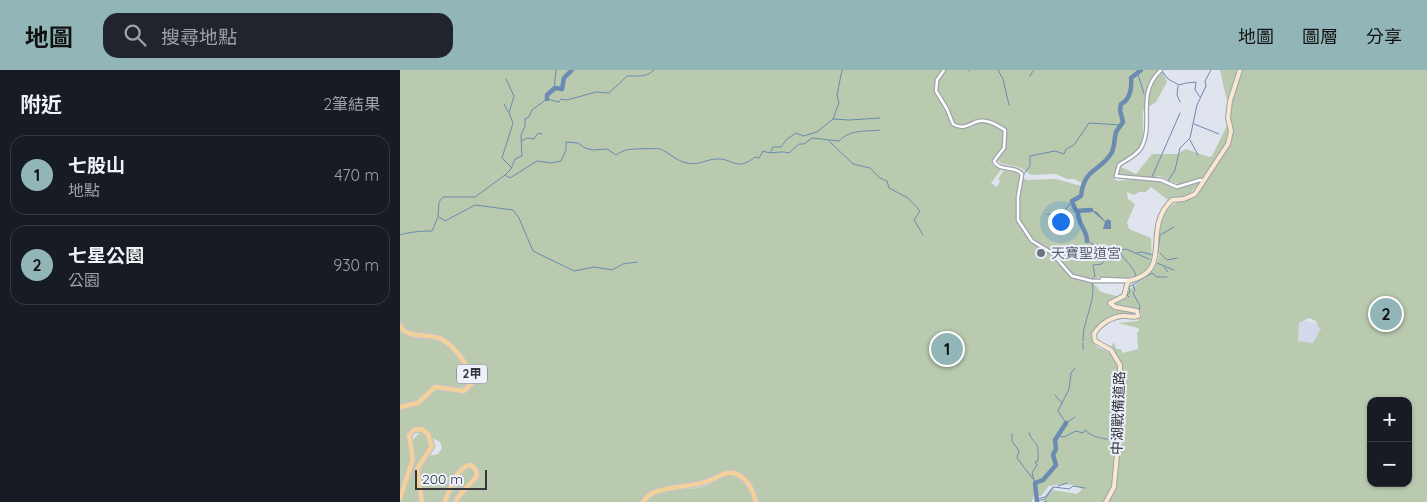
<!DOCTYPE html>
<html lang="zh-TW">
<meta charset="utf-8">
<style>
body{margin:0;font-family:Quicksand,"Noto Sans TC",sans-serif;background:#20242c;color:#f1f3f6}
.controls{position:absolute;right:15px;bottom:15px;display:grid;overflow:hidden;border-radius:10px;box-shadow:0 1px 4px #0004}
.controls button{width:45px;height:45px;display:grid;place-items:center;padding:0;border:0;border-bottom:1px solid #363941;background:#171b24;color:#f1f3f6;font:25px sans-serif}
.scale{position:absolute;left:15px;bottom:12px;width:72px;box-sizing:border-box;padding-left:5px;border:2px solid #35373b;border-top:0;font-size:14px;line-height:18px;white-space:nowrap;color:#35373b;-webkit-text-stroke:4px #edf1fc;paint-order:stroke}
.you{position:absolute;left:660px;top:151px;width:18px;height:18px;margin:-12px;border:4px solid #fff;border-radius:50%;background:#1a73e8;box-shadow:0 0 0 8px #1a73e833}
.badge{display:grid;place-items:center;width:32px;height:32px;border-radius:50%;background:#92b6b8;color:#111;font-size:16px;font-weight:700}
.pin{position:absolute;translate:-50% -50%;border:2px solid #fff;box-shadow:0 1px 5px #0006}
.list{margin:0;padding:0;list-style:none}
h2{display:flex;justify-content:space-between;align-items:center;height:65px;margin:0;padding:0 20px;font-size:21px}
h2 small{font-size:16px;font-weight:400;color:#9ea1a6}
.list li{display:grid;grid-template-columns:32px 1fr auto;gap:15px;align-items:center;box-sizing:border-box;height:80px;margin:0 10px 10px;padding:0 10px;border:1px solid #363941;border-radius:15px}
.list b{display:block;font-size:19px;white-space:nowrap}
.list p{margin:0;font-size:16px;white-space:nowrap;color:#9ea1a6}
.list em{font-size:16px;font-style:normal;color:#9ea1a6}
.icon{flex:none;width:28px;height:28px;fill:none;stroke:currentColor;stroke-width:2;stroke-linecap:round;stroke-linejoin:round}
.map{position:relative;flex:none;width:1027px;height:432px;overflow:hidden}
header{display:flex;align-items:center;gap:30px;box-sizing:border-box;height:70px;padding:0 25px;background:#92b6b8;color:#111}
header strong{font-size:24px}
nav{display:flex;gap:28px;margin-inline-start:auto;font-size:18px}
.search{width:350px;height:45px;background:#20242c;display:flex;align-items:center;gap:12px;box-sizing:border-box;padding:0 18px;border-radius:15px;color:#9ea1a6;font-size:19px}
main{display:flex}
aside{flex:1;background:#171b24}
.map>svg:first-child{display:block}
.built{fill:#d3d9ea}
.green{fill:#bacaaf;fill-rule:evenodd}
.water{fill:#6b8bb0}
.lines{fill:none;stroke-linecap:round;stroke-linejoin:round}
.stream{stroke:#6b8bb0;stroke-width:1}
.river{stroke:#6b8bb0;stroke-width:4.5}
.street-casing{stroke:#9ea2ad;stroke-width:5}
.secondary-casing{stroke:#9ea2ad;stroke-width:6}
.primary-casing{stroke:#c2c3c4;stroke-width:7}
.street{stroke:#fff;stroke-width:2.5}
.secondary{stroke:#f8e8cd;stroke-width:4}
.primary{stroke:#f2d19a;stroke-width:4.5}
.worship-dot{fill:#6b7280;stroke:#edf1fc;stroke-width:2}
.labels{text-anchor:middle;stroke-width:4;stroke-linejoin:round;paint-order:stroke}
.shield{fill:#edf1fc;stroke:#6c6f75;stroke-width:1}
.shield-label{font-size:12px;font-weight:bold;fill:#35373b}
.worship-label{font-size:14px;fill:#5b616d;stroke:#edf1fc;text-anchor:start}
.street-label{font-size:14px;fill:#35373b;stroke:#edf1fc}
</style>
<header>
<strong>地圖</strong>
<div class="search"><svg class="icon" aria-label="search" viewBox="0 0 24 24"><circle cx="10" cy="10" r="6"/><path d="M15 15l6 6"/></svg>搜尋地點</div>
<nav><a>地圖</a><a>圖層</a><a>分享</a></nav>
</header>
<main>
<aside>
<h2>附近<small>2筆結果</small></h2>
<ul class="list">
<li><span class="badge">1</span><div><b>七股山</b><p>地點</p></div><em>470 m</em></li>
<li><span class="badge">2</span><div><b>七星公園</b><p>公園</p></div><em>930 m</em></li>
</ul>
</aside>
<div class="map">
<svg width="1027" height="432" viewBox="0 0 1027 432">
<rect width="100%" height="100%" fill="#e0e4ef"/>
<path class="built" d="M 901,250 L 915,253 L 921,259 L 913,273 L 898,271 L 899,253 Z"/>
<g class="green">
<path d="M 0,0 L 762,0 L 767,12 L 756,32 L 743,41 C 742,71 748,76 719,93 L 714,109 L 718,111 L 734,109 L 758,111 L 775,119 L 799,113 L 788,126 L 768,130 L 751,117 L 746,122 L 739,122 L 734,125 L 727,122 L 728,129 L 735,134 L 727,153 L 729,159 L 751,168 L 752,192 C 740,212 719,209 699,207 L 695,210 L 694,214 L 701,222 L 717,226 L 708,231 L 708,236 L 736,244 C 731,247 727,244 720,244 C 709,244 696,254 691,265 L 697,277 L 708,282 L 714,272 L 716,279 L 721,279 L 722,283 L 738,279 L 737,262 L 739,261 L 738,258 L 718,253 L 738,251 L 742,244 L 726,236 L 713,235 L 713,233 L 724,229 C 733,210 746,213 755,197 C 764,181 755,161 764,144 C 771,132 779,133 789,128 C 795,125 801,116 805,111 L 795,109 L 780,115 L 759,106 L 752,108 L 718,106 L 721,97 L 736,104 L 752,84 L 777,84 L 786,79 L 809,87 L 812,86 L 831,47 L 831,35 L 826,27 L 820,0 L 1027,0 L 1027,432 L 642,432 L 653,420 L 677,424 L 682,419 C 676,413 658,414 649,416 L 641,426 L 634,425 L 632,432 L 357,432 L 352,417 L 332,402 L 307,410 L 253,421 L 241,432 L 58,432 L 78,407 L 79,400 L 71,393 L 62,396 L 44,432 L 24,432 L 18,398 L 28,386 L 38,384 L 42,378 L 40,372 L 33,368 L 26,360 L 11,361 L 12,390 L 0,426 L 0,339 L 14,335 L 33,319 L 64,322 L 75,308 L 49,273 L 9,262 L 0,252 ZM 594,88 L 601,93 L 621,98 L 631,105 L 656,104 L 667,109 L 675,109 L 681,113 L 681,116 L 656,109 L 626,110 L 617,102 L 604,100 L 598,109 L 600,111 L 597,117 L 591,113 L 601,100 L 592,94 ZM 909,248 L 916,251 L 918,257 L 921,258 L 913,273 L 898,271 L 899,253 ZM 971,331 L 1008,331 L 1008,413 L 971,413 Z"/>
<path d="M 0,258 C 16,270 31,264 45,273 C 55,280 62,295 69,305 L 68,314 L 57,319 L 34,315 L 21,329 L 0,335 Z"/>
<path d="M 20,362 L 24,362 L 30,371 C 29,381 24,384 19,392 C 12,402 17,421 20,432 L 0,432 L 12,394 L 13,370 Z"/>
<path d="M 68,398 L 73,399 L 76,405 L 55,432 L 47,432 L 64,401 Z"/>
<path d="M 334,405 C 346,409 351,420 353,432 L 246,432 C 261,417 289,422 308,415 C 317,411 323,405 334,405 Z"/>
</g>
<path class="water" d="M 691,140 L 697,142 L 705,151 L 708,149 L 711,151 L 711,159 L 703,159 L 705,152 Z"/>
<g class="lines">
<g class="stream">
<path d="M 598,0 L 603,9 L 609,35"/>
<path d="M 569,1 L 570,0"/>
<path d="M 762,1 L 768,9 L 779,15 L 786,13"/>
<path d="M 738,4 L 744,24"/>
<path d="M 630,6 L 633,1"/>
<path d="M 106,9 L 114,26 L 109,43 L 113,53 L 102,88 L 111,97"/>
<path d="M 787,13 L 796,12 L 795,20 L 800,27"/>
<path d="M 778,16 L 777,25 L 780,32"/>
<path d="M 154,19 L 156,0"/>
<path d="M 104,34 L 108,42"/>
<path d="M 433,49 L 439,33 L 437,25 L 442,0"/>
<path d="M 794,54 L 819,64"/>
<path d="M 790,70 L 798,85"/>
<path d="M 121,71 L 127,68 L 134,69 L 138,63 L 142,64"/>
<path d="M 429,71 L 453,94 L 470,98 L 480,108 L 487,111 L 489,118 L 508,128 L 520,141 L 514,150 L 523,165"/>
<path d="M 370,83 L 373,77 L 381,77 L 387,69 L 396,63 L 403,66 L 417,62 L 433,49 L 449,50 L 480,48"/>
<path d="M 624,104 L 630,96 L 630,86 L 655,81 L 664,84 L 666,79 L 674,75 L 689,53 L 721,55"/>
<path d="M 105,105 L 110,108 L 137,91 L 152,93 L 161,91 L 166,80 L 166,72 L 178,73 L 185,78 L 193,80 L 207,79 L 216,85 C 219,83 223,81 226,80 C 228,79 258,78 260,79 C 270,83 276,91 287,93 C 300,96 307,88 320,89 C 327,89 335,95 342,94 C 346,93 352,90 355,87 L 359,88 L 363,81 C 372,85 380,80 389,83 L 399,74 L 404,74 L 412,68 L 439,71 C 450,59 465,62 480,60"/>
<path d="M 752,107 L 780,43"/>
<path d="M 768,111 L 775,100 L 780,78 L 790,68 L 797,35 L 806,16 L 805,11 L 811,0"/>
<path d="M 647,144 L 665,146 L 666,139 L 672,131"/>
<path d="M 39,147 L 45,151 L 75,135 L 113,140 L 119,148 L 133,181 L 174,201 L 194,197 L 212,200 L 223,194 L 237,192"/>
<path d="M 0,165 C 8,162 22,161 32,161 L 38,147 L 39,132 L 43,127 L 75,127 L 105,105 L 111,99 L 115,89 L 122,86 L 121,65 L 125,56 L 125,49 L 129,47 L 132,40 L 147,29 L 159,32 L 161,29 L 167,30 L 196,22 L 209,23 L 227,6 C 239,5 244,9 254,0"/>
<path d="M 687,171 L 693,174 L 696,180 L 712,186 L 711,191 L 705,190 L 702,194 L 693,195 L 695,206 L 692,209"/>
<path d="M 709,183 L 726,179 L 749,189"/>
<path d="M 736,183 L 742,182 L 753,185"/>
<path d="M 758,183 L 760,165 L 774,157"/>
<path d="M 760,183 L 767,190 L 777,188"/>
<path d="M 713,186 L 720,182 C 725,192 733,195 736,206"/>
<path d="M 757,193 L 774,200"/>
<path d="M 764,197 L 768,202"/>
<path d="M 733,215 L 735,220 L 733,223 L 740,236 L 739,241"/>
<path d="M 729,227 L 727,225 L 730,222 L 729,217 L 752,203 L 757,207 L 767,207"/>
<path d="M 683,271 C 682,252 697,229 692,212"/>
<path d="M 683,273 L 683,279"/>
<path d="M 655,325 L 662,333"/>
<path d="M 675,347 L 666,353 L 658,341 L 669,319 L 671,303 L 675,298"/>
<path d="M 629,363 C 635,378 639,368 638,391 L 635,392 L 637,395 L 632,403 L 635,413"/>
<path d="M 612,364 L 612,371 L 619,381 L 617,388 L 633,409"/>
<path d="M 659,366 L 664,367 L 676,361 L 683,363 L 685,360 C 694,369 705,368 716,371"/>
<path d="M 658,416 L 667,413"/>
<path d="M 636,429 L 645,427 L 653,417"/>
<path d="M 637,431 L 645,429 L 654,417 L 669,419 L 673,416 L 685,418"/>
<path d="M 645,432 L 647,431"/>
</g>
<g class="river">
<path d="M 147,29 L 147,25 L 155,18 L 162,19 L 164,8 L 172,0"/>
<path d="M 691,140 L 676,141 L 672,131 L 681,126 C 684,97 701,102 712,82 C 715,75 714,69 716,62 C 718,59 721,55 723,52 L 720,40 L 721,34 C 730,30 732,18 731,8 L 741,0"/>
<path d="M 678,142 C 677,154 687,159 687,171"/>
<path d="M 637,432 L 635,413 L 643,410 L 656,395 L 653,385 L 656,379 L 655,370 L 666,353"/>
</g>
<defs>
<g id="street">
<path d="M 544,0 L 537,10 L 536,21 L 547,39 L 553,54 C 564,61 570,53 579,51 C 588,49 598,56 605,60 L 604,78 L 594,91 C 599,102 615,95 622,104 L 618,127 L 618,150 L 632,171 L 652,183 L 672,206 L 692,211 L 728,211"/>
<path d="M 761,0 C 735,24 755,53 741,78 C 735,87 727,89 719,95 L 716,106 L 761,110 L 777,117 L 800,110 L 803,111"/>
<path d="M 702,209 L 727,210"/>
</g>
<path id="secondary" d="M 706,432 L 714,417 L 719,362 L 717,353 L 720,338 L 716,320 L 720,310 L 720,295 L 711,280 L 695,271 L 694,264 C 700,254 713,245 726,246 C 731,246 733,248 738,246 L 737,241 L 715,237 L 710,233 L 724,226 L 728,211 C 776,201 740,160 772,130 L 784,129 L 795,124 L 828,74 L 831,61 L 828,48 L 830,31 L 840,0"/>
<g id="primary">
<path d="M 0,256 C 8,270 30,262 43,270 C 56,277 65,294 74,306 L 72,313 L 64,321 L 35,317 L 18,333 L 0,337"/>
<path d="M 0,428 L 13,389 L 9,365 L 14,360 L 22,359 L 28,364 L 32,376 L 17,399 L 22,432"/>
<path d="M 45,432 C 49,420 57,395 71,395 L 76,400 L 77,406 L 58,427 L 56,432"/>
<path d="M 243,432 C 247,427 249,424 255,422 C 272,416 291,417 308,411 C 316,409 324,401 333,403 C 347,406 353,420 356,432"/>
</g>
</defs>
<use href="#street" class="street-casing"/>
<use href="#secondary" class="secondary-casing"/>
<use href="#primary" class="primary-casing"/>
<use href="#street" class="street"/>
<use href="#secondary" class="secondary"/>
<use href="#primary" class="primary"/>
</g>
<circle class="worship-dot" cx="641" cy="183" r="5"/>
<g class="labels">
<rect class="shield" x="57" y="294.5" width="30" height="19" rx="4"/>
<g class="shield-label">
<text x="72" y="308">2甲</text>
</g>
<g class="worship-label">
<text x="651" y="188">天寶聖道宮</text>
</g>
<g class="street-label">
<text transform="translate(718 343) rotate(-88)" y="5">中湖戰備道路</text>
</g>
</g>
</svg>
<div class="controls">
<button>+</button>
<button>−</button>
</div>
<div class="scale">200 m</div>
<div class="you"></div>
<div class="pin badge" style="left:547px;top:279px">1</div>
<div class="pin badge" style="left:986px;top:244px">2</div>
</div>
</main>
